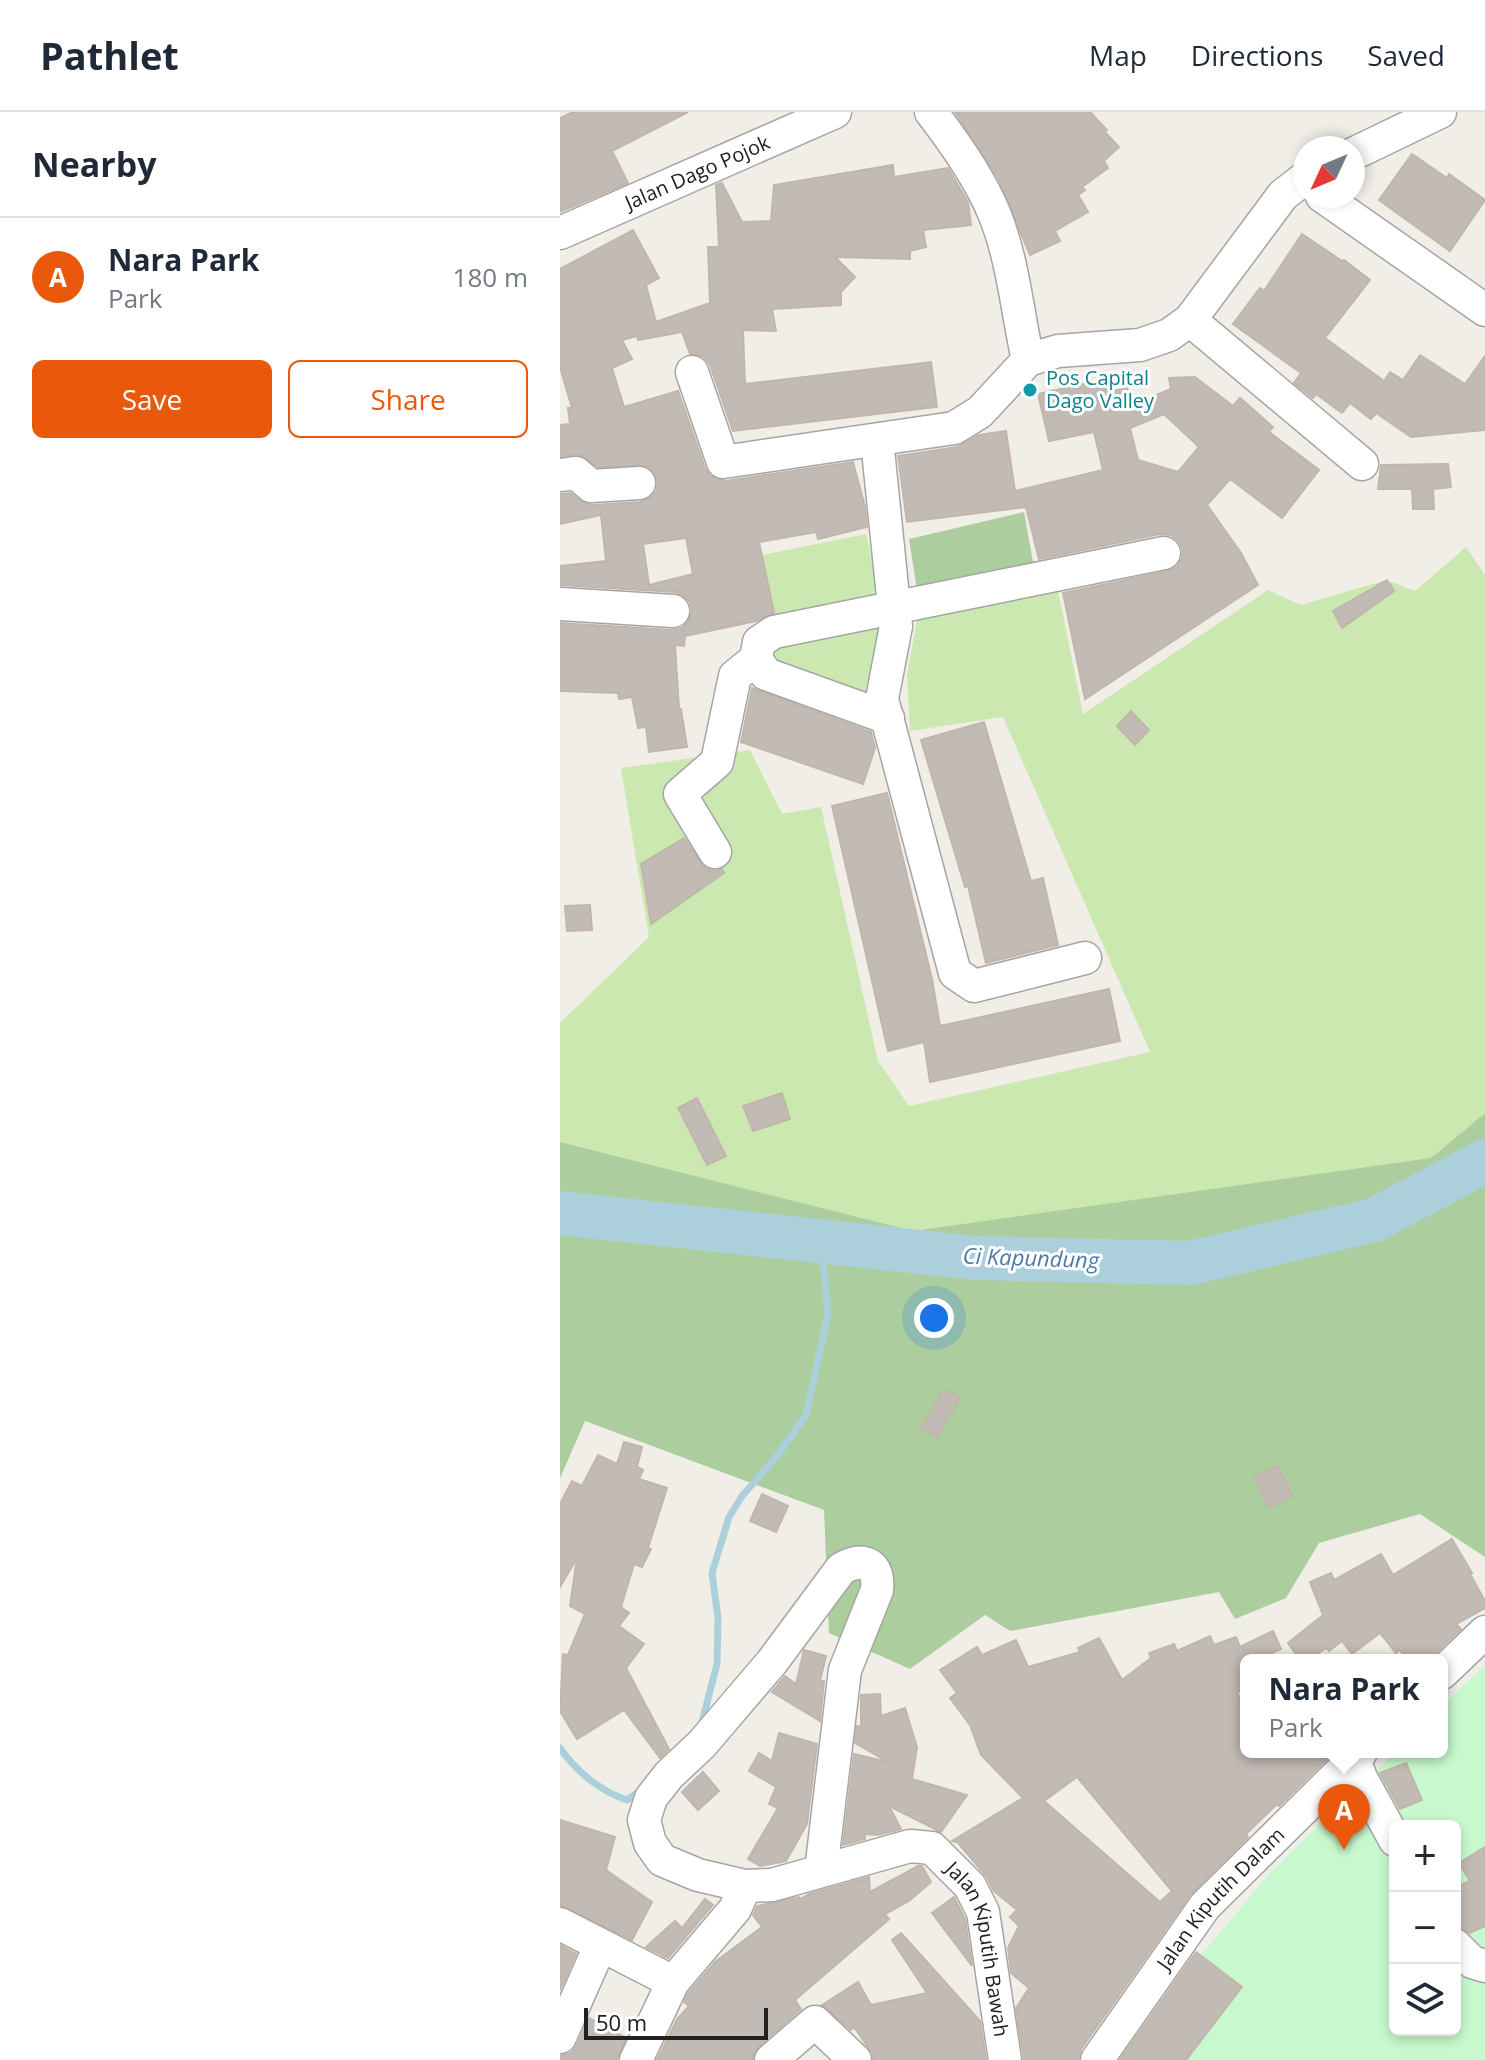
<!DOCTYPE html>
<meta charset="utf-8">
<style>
body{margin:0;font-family:"Open Sans",sans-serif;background:#f2f2f3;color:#1f2937}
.controls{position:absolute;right:24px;bottom:24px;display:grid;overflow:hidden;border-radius:12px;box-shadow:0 4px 12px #0003}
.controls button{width:72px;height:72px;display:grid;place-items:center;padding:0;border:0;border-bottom:2px solid #e0e1e3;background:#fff;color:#1f2937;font:40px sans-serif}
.compass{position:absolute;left:733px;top:24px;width:72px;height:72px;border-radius:50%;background:#fff;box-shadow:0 4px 12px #0003;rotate:226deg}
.scale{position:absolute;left:24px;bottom:20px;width:184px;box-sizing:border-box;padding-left:8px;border:4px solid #212121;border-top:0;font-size:22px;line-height:28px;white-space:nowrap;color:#212121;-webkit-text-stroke:6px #fff;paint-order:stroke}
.you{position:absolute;left:374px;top:1206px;width:28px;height:28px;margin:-20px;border:6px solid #fff;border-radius:50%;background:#1a73e8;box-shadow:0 0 0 12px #1a73e833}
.badge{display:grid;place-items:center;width:52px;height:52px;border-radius:50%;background:#ea580c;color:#fff;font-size:26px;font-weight:700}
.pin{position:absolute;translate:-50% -66px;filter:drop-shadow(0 2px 4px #0008)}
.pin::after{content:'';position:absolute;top:42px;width:28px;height:24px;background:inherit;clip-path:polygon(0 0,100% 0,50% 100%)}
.popup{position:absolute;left:680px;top:1542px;width:208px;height:104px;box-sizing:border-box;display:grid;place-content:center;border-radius:12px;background:#fff;filter:drop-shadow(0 2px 6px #0005);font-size:26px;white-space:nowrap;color:#747a83}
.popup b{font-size:30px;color:#1f2937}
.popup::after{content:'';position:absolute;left:50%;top:100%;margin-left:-16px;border:16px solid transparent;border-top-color:#fff}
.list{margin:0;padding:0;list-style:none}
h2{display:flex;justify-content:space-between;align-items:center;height:104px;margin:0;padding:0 32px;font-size:34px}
h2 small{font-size:26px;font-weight:400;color:#747a83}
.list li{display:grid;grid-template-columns:52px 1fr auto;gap:24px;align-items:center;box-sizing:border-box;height:120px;padding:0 32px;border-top:2px solid #e0e1e3}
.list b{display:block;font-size:30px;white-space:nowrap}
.list p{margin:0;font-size:26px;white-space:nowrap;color:#747a83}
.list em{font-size:26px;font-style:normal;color:#747a83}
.actions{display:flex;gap:16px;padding:24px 32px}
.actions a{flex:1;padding:18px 0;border:2px solid #ea580c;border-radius:12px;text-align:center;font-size:28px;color:#ea580c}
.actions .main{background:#ea580c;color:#fff}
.icon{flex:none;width:44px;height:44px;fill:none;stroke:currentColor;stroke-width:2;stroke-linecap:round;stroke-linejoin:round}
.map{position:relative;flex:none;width:925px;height:1948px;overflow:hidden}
header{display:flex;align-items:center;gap:48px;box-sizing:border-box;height:112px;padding:0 40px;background:#fff;border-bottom:2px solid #e0e1e3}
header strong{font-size:38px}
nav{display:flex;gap:44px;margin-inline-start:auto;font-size:28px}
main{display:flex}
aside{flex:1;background:#fff}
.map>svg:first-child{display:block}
.grass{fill:#cbe8b1}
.forest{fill:#acce9f}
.park{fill:#c8f8cd;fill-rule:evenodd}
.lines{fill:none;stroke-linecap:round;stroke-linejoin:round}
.stream{stroke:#abd0dc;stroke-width:7}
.river{stroke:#abd0dc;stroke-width:44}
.building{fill:#c2bab5;stroke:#c2b6ab;stroke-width:2;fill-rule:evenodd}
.minor-casing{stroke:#a5a5a5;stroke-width:35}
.minor{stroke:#fff;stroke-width:32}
.culture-dot{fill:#0f9aa8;stroke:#fff;stroke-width:3}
.labels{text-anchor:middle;stroke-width:6;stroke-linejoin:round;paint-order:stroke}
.street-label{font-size:20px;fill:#212121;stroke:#fff}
.culture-label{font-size:20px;fill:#0d838f;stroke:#fff;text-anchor:start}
.water-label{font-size:22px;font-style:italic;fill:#4d79a6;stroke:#fff}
</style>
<header>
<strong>Pathlet</strong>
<nav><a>Map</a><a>Directions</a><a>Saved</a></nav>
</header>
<main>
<aside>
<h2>Nearby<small></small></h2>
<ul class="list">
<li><span class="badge">A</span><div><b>Nara Park</b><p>Park</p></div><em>180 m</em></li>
</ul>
<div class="actions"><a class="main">Save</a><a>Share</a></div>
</aside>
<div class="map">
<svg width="925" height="1948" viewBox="0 0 925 1948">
<rect width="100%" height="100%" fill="#f1eee8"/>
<g class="grass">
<path d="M 306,422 L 320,484 L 215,505 L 202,443 Z"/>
<path d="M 906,435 L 925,463 L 925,1001 L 871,1046 L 631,1122 L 353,1119 L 100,1067 L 0,1032 L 0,911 L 89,825 L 61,656 L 190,638 L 222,702 L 261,695 L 318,949 L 349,994 L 590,940 L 443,605 L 350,619 L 347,563 L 357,508 L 498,479 L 523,602 L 708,478 L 741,493 L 826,468 L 855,479 Z"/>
<path d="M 331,499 L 319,587 L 208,558 L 199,539 Z"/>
</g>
<g class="forest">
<path d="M 464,400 L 473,450 L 357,478 L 349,427 Z"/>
<path d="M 925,1001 L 925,1445 L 860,1402 L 759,1431 L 726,1486 L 675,1507 L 659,1480 L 450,1519 L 425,1503 L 350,1557 L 269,1521 L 264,1398 L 25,1309 L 0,1366 L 0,1030 L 353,1119 L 871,1046 Z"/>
</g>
<path class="park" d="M 925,1553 L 925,1948 L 554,1948 L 708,1763 L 835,1640 L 882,1640 L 882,1594 ZM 835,1714 L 895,1714 L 895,1918 L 835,1918 Z"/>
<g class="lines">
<g class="stream">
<path d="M 141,1614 L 157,1552 L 158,1506 L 152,1461 L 169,1405 L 182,1384 L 217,1344 L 246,1303 L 268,1202 L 261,1128"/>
<path d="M 0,1636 C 16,1659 41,1680 67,1688 L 83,1677"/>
</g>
<path class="river" d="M 0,1101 L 415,1146 L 631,1151 L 814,1108 L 925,1049"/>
</g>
<g class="building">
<path d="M 13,0 L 128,0 L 52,39 L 68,71 L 0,100 L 0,6 Z"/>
<path d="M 395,0 L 530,0 L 547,18 L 545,20 L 559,35 L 544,49 L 548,56 L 522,75 L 525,78 L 518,83 L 528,100 L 495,119 L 500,129 L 470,143 L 438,66 Z"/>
<path d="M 852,42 L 887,66 L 889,62 L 925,88 L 890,139 L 819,88 Z"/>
<path d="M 333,53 L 334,65 L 388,56 L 408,90 L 411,113 L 363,118 L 366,135 L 350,139 L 350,147 L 275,145 L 295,165 L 281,180 L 281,193 L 212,197 L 216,219 L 183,218 L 185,272 L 371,250 L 377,295 L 173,319 L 150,253 L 144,245 L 130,242 L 122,220 L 78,228 L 77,224 L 62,228 L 72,247 L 52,256 L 64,295 L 118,279 L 145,356 L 150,364 L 166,369 L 293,350 L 305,395 L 307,415 L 258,427 L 256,420 L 199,430 L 214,501 L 196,509 L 125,524 L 124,534 L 115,533 L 119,597 L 121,597 L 127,635 L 89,640 L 86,615 L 78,616 L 72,585 L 59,587 L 58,581 L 0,579 L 0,511 L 113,518 L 122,516 L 128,510 L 132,499 L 130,490 L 123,483 L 115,480 L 0,473 L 0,454 L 46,449 L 41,403 L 0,412 L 0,382 L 10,381 L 20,389 L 32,393 L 80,390 L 90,386 L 96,380 L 98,371 L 94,360 L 87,354 L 38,355 L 21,343 L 0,344 L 0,313 L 10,312 L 8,296 L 12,296 L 0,255 L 0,157 L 73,118 L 99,166 L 86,173 L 96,210 L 150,191 L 148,135 L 159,135 L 156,73 L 162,71 L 182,110 L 211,109 L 214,73 ZM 126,426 L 133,462 L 89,473 L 83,432 Z"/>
<path d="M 742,122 L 782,149 L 784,148 L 810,168 L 765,226 L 824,269 L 830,260 L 843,268 L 860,243 L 905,272 L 925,244 L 925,318 L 851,325 L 816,301 L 811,307 L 790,291 L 782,301 L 756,282 L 753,286 L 734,271 L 741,261 L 673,212 L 700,176 L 704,179 Z"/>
<path d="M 635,265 L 673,294 L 680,286 L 713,315 L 709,320 L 759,358 L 722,406 L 670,367 L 647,393 L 681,441 L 698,473 L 525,587 L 503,481 L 609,459 L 617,455 L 622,446 L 623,438 L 619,429 L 611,423 L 600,422 L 479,447 L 466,395 L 347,410 L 338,344 L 397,335 L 419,323 L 446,319 L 455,379 L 543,358 L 534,320 L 489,329 L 478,282 L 546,267 L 549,280 L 567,276 L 572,293 L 611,277 L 609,266 ZM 604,302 L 639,335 L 618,360 L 578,348 L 570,316 Z"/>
<path d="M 888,352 L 891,375 L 873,377 L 874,397 L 853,397 L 852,377 L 818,377 L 821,353 Z"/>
<path d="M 827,468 L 834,479 L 782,516 L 773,499 Z"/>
<path d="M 192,576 L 311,620 L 315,636 L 303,672 L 181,630 Z"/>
<path d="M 571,599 L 589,618 L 575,633 L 557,614 Z"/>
<path d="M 424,610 L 471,769 L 483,766 L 498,833 L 426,851 L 408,774 L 405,775 L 361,628 Z"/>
<path d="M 327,681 L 372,867 L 380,914 L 549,877 L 560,929 L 370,970 L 364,930 L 328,939 L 272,694 Z"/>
<path d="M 124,726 L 145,756 L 155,759 L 162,757 L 164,761 L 91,812 L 81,752 Z"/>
<path d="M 30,793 L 32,818 L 7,819 L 5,794 Z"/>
<path d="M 222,981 L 230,1007 L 193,1019 L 183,994 Z"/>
<path d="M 137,986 L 166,1044 L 147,1053 L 118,996 Z"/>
<path d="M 384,1277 L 400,1286 L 377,1326 L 361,1317 Z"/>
<path d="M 64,1330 L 82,1335 L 77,1355 L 83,1358 L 79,1367 L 107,1376 L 88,1436 L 91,1437 L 82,1455 L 74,1452 L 61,1495 L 69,1501 L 59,1514 L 84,1532 L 66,1556 L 109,1637 L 100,1646 L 64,1598 L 17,1627 L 0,1599 L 3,1542 L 8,1543 L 25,1502 L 10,1494 L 17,1446 L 0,1475 L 0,1392 L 12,1369 L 22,1374 L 38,1343 L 57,1352 Z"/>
<path d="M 717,1354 L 733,1384 L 709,1396 L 694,1366 Z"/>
<path d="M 202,1382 L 228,1394 L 216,1420 L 190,1409 Z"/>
<path d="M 892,1427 L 912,1461 L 910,1462 L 925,1489 L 925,1496 L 896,1512 L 901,1517 L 868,1548 L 850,1548 L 839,1538 L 836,1541 L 820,1521 L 792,1542 L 782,1529 L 769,1539 L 766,1536 L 748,1548 L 740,1548 L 728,1531 L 763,1503 L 750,1470 L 771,1461 L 774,1468 L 821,1442 L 833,1463 Z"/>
<path d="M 713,1519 L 721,1537 L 697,1548 L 686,1548 L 686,1575 L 677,1581 L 686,1596 L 686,1640 L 774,1640 L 719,1694 L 717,1692 L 686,1722 L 688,1725 L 630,1783 L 521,1937 L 518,1948 L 464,1948 L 456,1896 L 469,1876 L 451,1861 L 448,1836 L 459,1814 L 450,1805 L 457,1798 L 434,1779 L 427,1765 L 399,1732 L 401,1731 L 392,1729 L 463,1686 L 421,1643 L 410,1613 L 390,1586 L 397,1581 L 380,1558 L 417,1535 L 422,1543 L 456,1528 L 468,1555 L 520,1540 L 518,1536 L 539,1526 L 562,1568 L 591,1546 L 589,1541 L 614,1532 L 617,1539 L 650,1524 L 654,1533 L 676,1525 L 680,1535 ZM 517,1665 L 612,1779 L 600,1790 L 484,1689 Z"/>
<path d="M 244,1538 L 266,1544 L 260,1569 L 264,1569 L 260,1609 L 212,1580 L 225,1564 L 236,1572 Z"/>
<path d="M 320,1582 L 321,1604 L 345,1596 L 357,1635 L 352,1667 L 407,1683 L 381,1720 L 329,1694 L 341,1717 L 318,1723 L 305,1722 L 305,1727 L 283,1733 L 294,1642 L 328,1650 L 295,1631 L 297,1614 L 301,1615 L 301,1583 Z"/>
<path d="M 219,1621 L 257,1632 L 247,1712 L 226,1749 L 200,1754 L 188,1747 L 218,1696 L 209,1692 L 216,1675 L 189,1659 L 199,1641 L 212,1649 Z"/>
<path d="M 846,1651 L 862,1688 L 840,1697 L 820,1661 Z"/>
<path d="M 143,1660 L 159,1679 L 138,1698 L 122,1680 Z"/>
<path d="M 0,1708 L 55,1725 L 46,1758 L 92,1790 L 72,1828 L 0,1793 Z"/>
<path d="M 925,1735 L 925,1814 L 910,1821 L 895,1815 L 895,1776 L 910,1769 L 899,1751 Z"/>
<path d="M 358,1754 L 362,1754 L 371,1770 L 349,1789 L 325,1802 L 329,1807 L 235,1888 L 241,1897 L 199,1934 L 192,1948 L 97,1948 L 117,1907 L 129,1894 L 124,1890 L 129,1880 L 156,1849 L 202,1815 L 193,1803 L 197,1794 L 239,1785 L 241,1787 L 249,1782 L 309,1765 L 310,1780 Z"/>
<path d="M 394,1785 L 405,1807 L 412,1854 L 372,1801 Z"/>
<path d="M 145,1787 L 153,1793 L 108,1846 L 86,1835 L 115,1809 L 122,1816 Z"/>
<path d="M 341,1821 L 420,1909 L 426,1948 L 313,1948 L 313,1942 L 294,1915 L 291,1918 L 262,1893 L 298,1870 L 311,1893 L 367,1881 L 332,1828 Z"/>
<path d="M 0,1833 L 16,1842 L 0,1878 Z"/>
<path d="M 636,1840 L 682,1875 L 626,1948 L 560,1948 Z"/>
<path d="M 29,1906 L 66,1926 L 57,1948 L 0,1948 L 0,1944 L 11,1941 L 17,1933 Z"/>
</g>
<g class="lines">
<defs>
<g id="minor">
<path d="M 371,0 C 395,31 419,65 434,101 C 453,147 457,199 468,248"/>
<path d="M 793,42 L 880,0"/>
<path d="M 762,84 L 925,198"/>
<path id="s1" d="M 0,121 L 275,0"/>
<path d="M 630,208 L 802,352"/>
<path d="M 132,260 L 163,350 L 394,316 L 420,300 L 468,248 L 498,239 L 580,233 L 609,223 L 630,208 L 723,83 L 745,66"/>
<path d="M 317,328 L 336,514 L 322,587 L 395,861 L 414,874 L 525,846"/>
<path d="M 0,363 L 16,361 L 31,374 L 79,371"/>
<path d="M 0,492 L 113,499"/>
<path d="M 328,606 L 206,562 L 196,547 L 199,530 L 214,520 L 604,441"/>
<path d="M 155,740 L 120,682 L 157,650 L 175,564 L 196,547"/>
<path d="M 882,1561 L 925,1520"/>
<path d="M 794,1647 L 801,1666 L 835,1728"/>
<path id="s2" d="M 261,1759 L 285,1558 L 317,1478 C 320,1451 303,1444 281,1457 L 212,1550 L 142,1632 L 109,1663 L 91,1686 L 84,1708 L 90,1731 L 102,1748 L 138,1763 L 185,1774 L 212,1773 L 350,1734 L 372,1736 L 410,1774 L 423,1800 L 445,1948"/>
<path d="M 0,1812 L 113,1870 L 175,1797 L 185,1774"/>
<path d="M 895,1833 L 912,1850 L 925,1854"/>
<path d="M 0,1925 L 40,1834"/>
<path d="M 76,1948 L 113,1870"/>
<path d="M 211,1948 L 255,1910 L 295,1948"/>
<path id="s3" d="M 537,1948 L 645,1794 L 801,1640"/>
</g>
</defs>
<use href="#minor" class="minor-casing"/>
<use href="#minor" class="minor"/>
</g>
<circle class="culture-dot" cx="470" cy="278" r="8"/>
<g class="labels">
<g class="street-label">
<text dy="7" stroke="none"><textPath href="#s1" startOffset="150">Jalan Dago Pojok</textPath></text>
<text dy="7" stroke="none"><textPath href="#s3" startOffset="204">Jalan Kiputih Dalam</textPath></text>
<text dy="7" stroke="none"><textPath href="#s2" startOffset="1108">Jalan Kiputih Bawah</textPath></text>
</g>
<g class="culture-label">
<text x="486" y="273">Pos Capital<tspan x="486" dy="23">Dago Valley</tspan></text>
</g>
<g class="water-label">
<text transform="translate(471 1146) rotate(2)" y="8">Ci Kapundung</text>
</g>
</g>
</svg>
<div class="controls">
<button>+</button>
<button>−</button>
<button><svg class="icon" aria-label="layers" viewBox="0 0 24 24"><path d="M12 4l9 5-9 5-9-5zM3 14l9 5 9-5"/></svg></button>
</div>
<svg class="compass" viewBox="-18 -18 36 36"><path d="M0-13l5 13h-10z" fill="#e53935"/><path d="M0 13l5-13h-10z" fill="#747a83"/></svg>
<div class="scale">50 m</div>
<div class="you"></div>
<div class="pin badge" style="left:784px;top:1738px">A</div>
<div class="popup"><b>Nara Park</b>Park</div>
</div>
</main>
